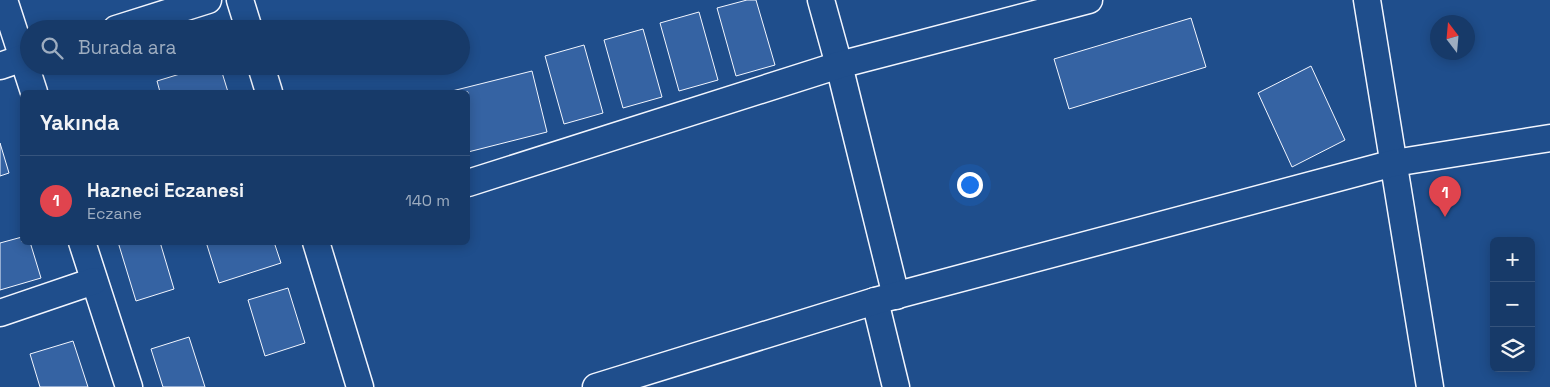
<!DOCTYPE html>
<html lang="tr">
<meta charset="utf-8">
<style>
body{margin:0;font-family:"Space Grotesk",sans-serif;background:#244571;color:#f1f3f6}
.controls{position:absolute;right:15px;bottom:15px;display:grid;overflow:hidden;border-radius:8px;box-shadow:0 2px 12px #0003}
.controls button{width:45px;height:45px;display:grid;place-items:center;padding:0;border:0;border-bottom:1px solid #36547d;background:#173a69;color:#f1f3f6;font:25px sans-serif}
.compass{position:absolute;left:1430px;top:15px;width:45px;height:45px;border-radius:50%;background:#173a69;box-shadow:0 2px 12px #0003;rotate:344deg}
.you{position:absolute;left:969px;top:184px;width:18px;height:18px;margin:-12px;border:4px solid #fff;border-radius:50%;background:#1a73e8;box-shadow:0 0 0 8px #1a73e833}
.badge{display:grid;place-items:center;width:32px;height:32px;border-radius:50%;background:#ffb74d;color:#fff;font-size:16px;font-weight:700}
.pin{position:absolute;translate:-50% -41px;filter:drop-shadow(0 1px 2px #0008)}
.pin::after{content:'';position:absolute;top:26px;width:18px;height:15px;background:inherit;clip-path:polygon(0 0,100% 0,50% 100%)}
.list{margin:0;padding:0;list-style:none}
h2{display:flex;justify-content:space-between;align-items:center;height:65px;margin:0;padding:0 20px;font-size:21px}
h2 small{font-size:16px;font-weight:400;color:#9eadc0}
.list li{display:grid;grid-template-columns:32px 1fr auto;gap:15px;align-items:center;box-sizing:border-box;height:90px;padding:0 20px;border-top:1px solid #36547d}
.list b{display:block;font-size:19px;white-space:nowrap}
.list p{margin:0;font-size:16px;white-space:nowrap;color:#9eadc0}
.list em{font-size:16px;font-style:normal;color:#9eadc0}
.icon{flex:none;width:28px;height:28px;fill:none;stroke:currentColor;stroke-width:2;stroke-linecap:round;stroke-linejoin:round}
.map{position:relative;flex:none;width:1550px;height:387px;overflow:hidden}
.search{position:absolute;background:#173a69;box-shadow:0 2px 12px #0003;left:20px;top:20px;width:450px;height:55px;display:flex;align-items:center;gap:12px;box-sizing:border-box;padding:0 18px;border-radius:28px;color:#9eadc0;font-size:19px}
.panel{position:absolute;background:#173a69;box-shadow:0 2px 12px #0003;left:20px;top:90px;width:450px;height:155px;border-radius:8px}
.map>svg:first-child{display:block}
.building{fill:#3563a3;stroke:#f2f6ff}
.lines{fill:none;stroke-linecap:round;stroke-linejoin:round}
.minor-casing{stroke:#f2f6ff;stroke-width:29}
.minor{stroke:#1f4e8c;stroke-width:26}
</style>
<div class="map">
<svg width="1550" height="387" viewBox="0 0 1550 387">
<rect width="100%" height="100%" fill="#1f4e8c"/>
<g class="building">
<path d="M 747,0 L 756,0 L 775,65 L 736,76 L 717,8 Z"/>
<path d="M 699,12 L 718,80 L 679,91 L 660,23 Z"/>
<path d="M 1191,18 L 1206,67 L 1069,109 L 1054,59 Z"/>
<path d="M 643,29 L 662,97 L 623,108 L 604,40 Z"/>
<path d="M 584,45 L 603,113 L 564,124 L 545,56 Z"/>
<path d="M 206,66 L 220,66 L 228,92 L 160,92 L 157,81 Z"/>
<path d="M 1311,66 L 1345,140 L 1292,167 L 1258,93 Z"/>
<path d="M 532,71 L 547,132 L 468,152 L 468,92 L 448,92 Z"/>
<path d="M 0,143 L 9,173 L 0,176 Z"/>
<path d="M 22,237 L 22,242 L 30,242 L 41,278 L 0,290 L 0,243 Z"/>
<path d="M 118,242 L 160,242 L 174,289 L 136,301 Z"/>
<path d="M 206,242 L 274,242 L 281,263 L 219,283 Z"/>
<path d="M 288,288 L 305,343 L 265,356 L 248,300 Z"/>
<path d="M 189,337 L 205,387 L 163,387 L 151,349 Z"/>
<path d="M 73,341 L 88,387 L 40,387 L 30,354 Z"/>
</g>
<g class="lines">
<defs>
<g id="minor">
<path d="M 4,0 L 34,92"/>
<path d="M 240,0 L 249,29"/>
<path d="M 821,0 L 839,65 L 896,296"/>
<path d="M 1367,0 L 1430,387"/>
<path d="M 116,29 L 208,0"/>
<path d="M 0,66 L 29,56"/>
<path d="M 261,66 L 269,92"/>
<path d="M 468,183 L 839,65 L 1089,0"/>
<path d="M 82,242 L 129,387"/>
<path d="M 316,242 L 360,387"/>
<path d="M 875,301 L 896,387"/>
<path d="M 0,313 L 94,281"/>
<path d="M 596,387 L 875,301 L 1394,163 L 1550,138"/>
</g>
</defs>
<use href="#minor" class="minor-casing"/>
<use href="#minor" class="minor"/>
</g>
</svg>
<div class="controls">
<button>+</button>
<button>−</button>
<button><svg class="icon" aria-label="layers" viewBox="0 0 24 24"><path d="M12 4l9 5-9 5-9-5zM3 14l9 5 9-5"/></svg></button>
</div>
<svg class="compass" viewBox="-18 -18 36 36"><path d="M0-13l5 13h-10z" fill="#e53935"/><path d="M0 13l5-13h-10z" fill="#9eadc0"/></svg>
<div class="you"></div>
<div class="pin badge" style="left:1445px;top:217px;background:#e0444e">1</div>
<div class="search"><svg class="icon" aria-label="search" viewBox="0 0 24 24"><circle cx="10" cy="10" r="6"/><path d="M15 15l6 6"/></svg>Burada ara</div>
<section class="panel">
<h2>Yakında<small></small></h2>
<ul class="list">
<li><span class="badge" style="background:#e0444e">1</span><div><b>Hazneci Eczanesi</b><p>Eczane</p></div><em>140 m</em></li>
</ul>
</section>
</div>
